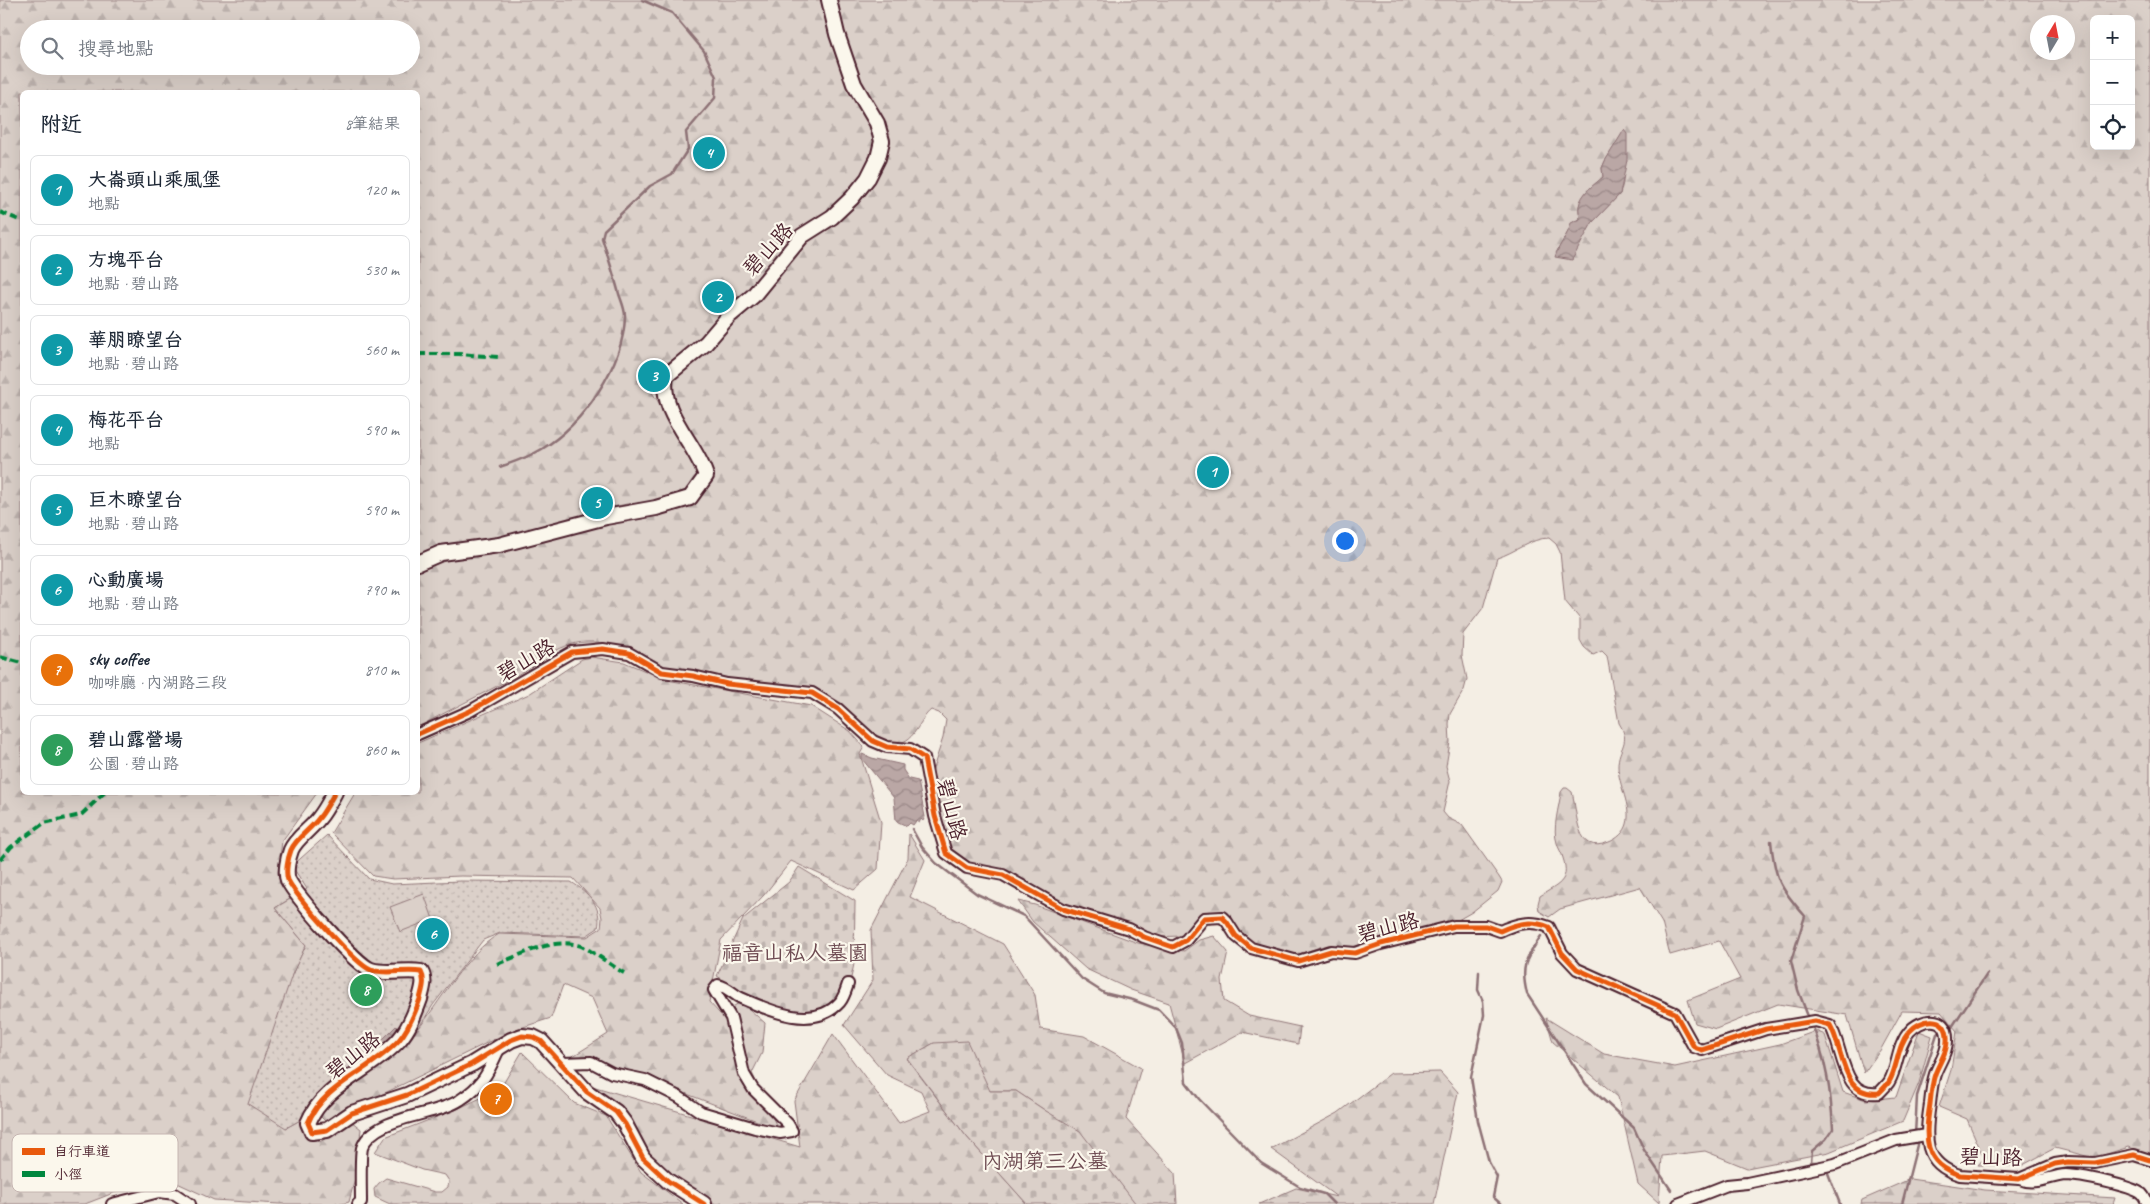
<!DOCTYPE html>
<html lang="zh-TW">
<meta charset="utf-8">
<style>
body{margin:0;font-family:Caveat,"LXGW WenKai TC",sans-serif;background:#f2f2f3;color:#1f2937}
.controls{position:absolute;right:15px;top:15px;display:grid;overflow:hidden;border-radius:8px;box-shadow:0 5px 20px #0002}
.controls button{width:45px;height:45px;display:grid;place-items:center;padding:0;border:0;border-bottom:1px solid #e0e1e3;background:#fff;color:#1f2937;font:25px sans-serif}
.compass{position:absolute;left:2030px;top:15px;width:45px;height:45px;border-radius:50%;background:#fff;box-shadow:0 5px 20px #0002;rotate:10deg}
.you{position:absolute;left:1344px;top:540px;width:18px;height:18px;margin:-12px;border:4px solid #fff;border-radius:50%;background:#1a73e8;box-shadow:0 0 0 8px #1a73e833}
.badge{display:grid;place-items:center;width:32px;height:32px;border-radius:50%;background:#1a73e8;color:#fff;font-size:16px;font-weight:700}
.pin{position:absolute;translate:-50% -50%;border:2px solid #fff;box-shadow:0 1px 5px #0006}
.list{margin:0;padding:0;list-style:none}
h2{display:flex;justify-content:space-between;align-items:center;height:65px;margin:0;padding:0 20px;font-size:21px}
h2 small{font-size:16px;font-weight:400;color:#747a83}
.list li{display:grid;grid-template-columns:32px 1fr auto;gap:15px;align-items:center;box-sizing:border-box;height:70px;margin:0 10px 10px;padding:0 10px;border:1px solid #e0e1e3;border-radius:8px}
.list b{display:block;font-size:19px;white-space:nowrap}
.list p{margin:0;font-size:16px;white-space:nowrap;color:#747a83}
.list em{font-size:16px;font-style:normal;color:#747a83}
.icon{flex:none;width:28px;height:28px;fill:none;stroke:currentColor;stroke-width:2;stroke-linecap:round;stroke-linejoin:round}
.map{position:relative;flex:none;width:2150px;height:1204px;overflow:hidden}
.search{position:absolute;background:#fff;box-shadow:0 5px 20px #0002;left:20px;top:20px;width:400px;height:55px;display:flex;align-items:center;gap:12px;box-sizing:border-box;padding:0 18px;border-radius:28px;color:#747a83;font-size:19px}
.panel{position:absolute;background:#fff;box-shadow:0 5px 20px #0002;left:20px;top:90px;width:400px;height:705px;border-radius:8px}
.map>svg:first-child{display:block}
.forest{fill:url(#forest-firs);stroke:#92787a;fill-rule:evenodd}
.cemetery{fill:url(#cemetery-stones);stroke:#92787a}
.park{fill:url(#park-dots);stroke:#92787a}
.pitch{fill:#dbd0c9;stroke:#92787a}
.water{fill:url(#water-waves);stroke:#8d7174}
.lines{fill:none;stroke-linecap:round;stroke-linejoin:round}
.stream{stroke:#8d7174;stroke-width:2.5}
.street-casing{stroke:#4a1f2b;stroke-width:14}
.secondary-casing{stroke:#4a1f2b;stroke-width:18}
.street{stroke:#fbf7ec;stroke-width:10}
.secondary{stroke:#fbf7ec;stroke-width:14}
.quiet{stroke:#00873e;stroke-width:4;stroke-dasharray:8 4;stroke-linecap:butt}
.cycleway-casing{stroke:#fbf7ec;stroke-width:8}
.cycleway{stroke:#e8590c;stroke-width:5}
.labels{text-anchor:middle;stroke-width:4.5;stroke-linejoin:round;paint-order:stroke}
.street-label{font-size:21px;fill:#4a1f2b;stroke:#fbf7ec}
.park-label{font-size:21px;fill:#6e4b52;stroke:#fbf7ec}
.key{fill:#fbf7ec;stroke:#c6b6b2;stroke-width:1}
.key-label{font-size:14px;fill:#4a1f2b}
</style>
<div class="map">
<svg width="2150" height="1204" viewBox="0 0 2150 1204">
<defs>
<pattern id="forest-firs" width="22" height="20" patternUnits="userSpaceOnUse" patternTransform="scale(1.25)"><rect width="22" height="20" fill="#dbd0c9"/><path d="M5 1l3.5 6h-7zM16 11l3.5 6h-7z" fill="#bdb2ad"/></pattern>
<pattern id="cemetery-stones" width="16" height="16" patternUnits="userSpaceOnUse" patternTransform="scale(1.25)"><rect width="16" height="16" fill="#dbd0c9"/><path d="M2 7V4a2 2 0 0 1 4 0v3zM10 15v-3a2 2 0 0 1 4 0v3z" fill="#bdb2ad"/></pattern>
<pattern id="park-dots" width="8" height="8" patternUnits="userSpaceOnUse" patternTransform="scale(1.25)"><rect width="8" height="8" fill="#dbd0c9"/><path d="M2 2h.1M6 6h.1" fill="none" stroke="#bdb2ad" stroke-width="1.8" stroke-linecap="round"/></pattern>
<pattern id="water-waves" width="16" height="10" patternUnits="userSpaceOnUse" patternTransform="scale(1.25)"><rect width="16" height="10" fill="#baa7a5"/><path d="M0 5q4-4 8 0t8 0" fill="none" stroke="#998787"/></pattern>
</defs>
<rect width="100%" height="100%" fill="#f4eee4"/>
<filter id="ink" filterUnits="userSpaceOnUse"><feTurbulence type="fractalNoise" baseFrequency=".02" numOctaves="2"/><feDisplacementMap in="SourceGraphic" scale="10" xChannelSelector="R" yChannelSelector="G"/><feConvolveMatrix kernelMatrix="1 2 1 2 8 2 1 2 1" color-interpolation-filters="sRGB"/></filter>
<g filter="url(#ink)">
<g class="forest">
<path d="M 0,0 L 827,0 L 879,142 L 863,177 L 703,340 L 683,354 L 661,366 L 650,379 L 651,391 L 696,458 L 700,475 L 689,489 L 670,496 L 646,503 L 627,504 L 608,508 L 551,527 L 418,556 L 418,92 L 22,92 L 22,792 L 317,793 L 282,841 L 278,873 L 280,883 L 293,897 L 275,908 L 306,945 L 292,975 L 286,1128 L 302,1119 L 320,1142 L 351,1121 L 361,1129 L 356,1174 L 349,1202 L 342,1204 L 279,1204 L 214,1200 L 160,1175 L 85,1204 L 0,1204 ZM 29,29 L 411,29 L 411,66 L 29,66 Z"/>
<path d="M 833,0 L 2150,0 L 2150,1155 L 2129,1147 L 2094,1158 L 2055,1148 L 2021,1166 L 1978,1165 L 1984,1158 L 1967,1119 L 1939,1107 L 1951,1070 L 1957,1031 L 1941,1012 L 1902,1011 L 1881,1049 L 1864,1073 L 1847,1015 L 1778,1004 L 1716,1029 L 1695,1023 L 1688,1000 L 1740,979 L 1719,941 L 1670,955 L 1662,923 L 1640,887 L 1560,909 L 1549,917 L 1539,911 L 1538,904 L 1540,896 C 1557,885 1571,882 1563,858 C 1562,853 1558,848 1557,843 C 1552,828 1559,808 1561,792 L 1564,788 L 1567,788 L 1572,792 C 1578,814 1575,856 1609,842 C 1617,839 1625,832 1627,824 C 1632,806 1618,785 1618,766 C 1618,746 1632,744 1619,723 L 1607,656 L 1602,651 L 1593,655 L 1584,647 L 1580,640 L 1580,619 L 1565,601 L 1560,552 L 1556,544 L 1549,538 C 1531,538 1514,553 1497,558 L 1483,608 L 1463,634 L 1462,655 L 1467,679 L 1464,690 L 1450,714 L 1449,724 L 1450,742 L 1446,766 L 1450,781 L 1443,812 L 1448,818 L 1462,825 L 1499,877 L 1502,882 L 1498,891 L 1472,912 L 1458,920 L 1436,930 L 1395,936 L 1352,948 L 1333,946 L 1320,947 L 1293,956 L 1249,943 L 1239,935 L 1223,912 C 1200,911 1196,919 1181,936 L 1154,937 L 1085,914 L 969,866 L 947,849 L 930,778 L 943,738 L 946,720 L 939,713 L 931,710 C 919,719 916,741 898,743 C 867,745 846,708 822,696 C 811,691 795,692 784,690 C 748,684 711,679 676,670 C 646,662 618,640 586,642 C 557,643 536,665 512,678 C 481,695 449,710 418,727 L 418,567 L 433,559 L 650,513 L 706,480 L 675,410 L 669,381 L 810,236 L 883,155 ZM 2094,19 L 2131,19 L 2131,146 L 2094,146 ZM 2038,22 L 2068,22 L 2068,52 L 2038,52 ZM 1624,131 L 1623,183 L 1620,194 L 1592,223 L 1586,233 L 1556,253 L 1574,221 L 1580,219 C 1580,215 1578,210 1579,206 C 1582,193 1594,185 1603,177 L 1602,168 L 1605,161 Z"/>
<path d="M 591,657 L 624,662 L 667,680 L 811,706 L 850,731 L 864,747 L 860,754 L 881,822 L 878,869 L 854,890 L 791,861 L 764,895 L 721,940 L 709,1002 L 720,1014 L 741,1002 L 765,1023 L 762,1053 L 752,1073 L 778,1129 L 640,1076 L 573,1056 L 608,1034 L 592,998 L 563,985 L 551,1018 L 511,1031 L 326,1122 L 320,1116 L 324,1105 C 352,1084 394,1059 415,1033 C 439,1004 467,952 499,934 L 587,937 L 601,928 L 602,918 L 600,908 L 573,878 L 461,876 L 393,879 L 373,876 L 331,833 L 355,793 L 418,792 L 418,743 L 529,694 L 582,659 Z"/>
<path d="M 909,834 L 925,860 L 910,897 L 1003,944 L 1035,995 L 1040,1029 L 1084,1036 L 1141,1068 L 1126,1119 L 1175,1173 L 1177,1204 L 1136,1204 L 1046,1111 L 1016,1091 L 990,1091 L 934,1043 L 907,1059 L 966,1136 L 1027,1204 L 711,1204 L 642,1153 L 621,1109 L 592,1086 L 800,1147 L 794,1101 L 833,1034 L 899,1123 L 930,1111 L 921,1091 L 887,1075 L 844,1025 L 873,980 L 871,930 L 908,858 Z"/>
<path d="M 1018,901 L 1035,905 L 1138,943 L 1184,951 L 1199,940 L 1214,936 L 1228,952 L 1222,980 L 1224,1001 L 1249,1016 L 1300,1027 L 1298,1044 L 1242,1032 L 1185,1063 L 1169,1003 L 1131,990 L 1086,969 L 1033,922 Z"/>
<path d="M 1546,1018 L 1604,1054 L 1675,1067 L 1780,1044 L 1816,1031 L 1825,1035 L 1843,1092 L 1866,1100 L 1896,1097 L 1919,1031 L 1932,1036 L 1919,1083 L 1903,1121 L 1829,1152 L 1747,1168 L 1705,1151 L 1662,1156 L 1659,1203 L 1638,1184 L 1618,1097 L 1553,1042 Z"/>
<path d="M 522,1052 L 574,1103 L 606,1116 L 641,1172 L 683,1204 L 390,1204 L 375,1197 L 374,1189 L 379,1183 L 386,1178 L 435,1192 L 442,1192 L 448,1187 L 449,1181 L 445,1175 L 422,1170 L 375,1152 L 385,1137 L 455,1110 L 500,1089 Z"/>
<path d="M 1440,1072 L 1458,1092 L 1434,1204 L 1259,1204 L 1296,1188 L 1337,1197 L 1271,1149 L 1338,1113 L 1391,1073 Z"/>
<path d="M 1910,1179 L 1985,1190 L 2115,1198 L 2113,1204 L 1861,1204 L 1862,1200 Z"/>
</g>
<g class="cemetery">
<path d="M 799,867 L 855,901 L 854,964 L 851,978 L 841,1003 L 804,1015 L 771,1009 L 717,976 L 743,919 L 789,882 Z"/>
<path d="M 967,1041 L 990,1091 L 1016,1091 L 1046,1111 L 1080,1131 L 1136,1204 L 1027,1204 L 966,1136 L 907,1058 L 934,1043 Z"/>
</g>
<path class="park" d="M 327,835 L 369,879 L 392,884 L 460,881 L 571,882 C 588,892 603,907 598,928 L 586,936 L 500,933 L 483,940 L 433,1005 L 420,1026 L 333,1086 L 309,1106 L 302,1119 L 286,1128 L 248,1104 L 292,975 L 306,945 L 275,908 L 307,889 L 292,866 Z"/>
<path class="pitch" d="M 424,894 L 433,919 L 400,932 L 390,907 Z"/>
<g class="water">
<path d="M 1624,130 L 1627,134 L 1627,160 L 1620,194 L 1592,223 L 1572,260 L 1555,257 C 1559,244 1568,236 1571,223 L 1580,219 C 1580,215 1578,210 1579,206 C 1581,193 1594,185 1603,177 L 1602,168 L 1605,161 Z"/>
<path d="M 862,754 L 872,758 L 903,765 L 903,770 L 909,779 L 918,781 L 925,817 L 923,821 L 921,819 L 919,823 L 916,821 L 913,825 L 910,823 L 907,826 L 896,821 L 894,798 L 862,759 Z"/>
<path d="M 396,1026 L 400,1030 L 387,1043 L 383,1039 Z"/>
</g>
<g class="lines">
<g class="stream">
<path d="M 500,467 C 514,462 529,457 542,449 C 583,424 624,365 625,316 C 625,309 621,300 619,294 C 614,275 608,257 602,238 L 604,230 L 650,186 L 672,174 L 688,149 L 686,132 L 715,98 L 716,77 L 704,51 L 672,13 L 642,0"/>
<path d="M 912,829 L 922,847 L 936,863 L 977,894 L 1024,916 L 1082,979 L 1104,993 L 1133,1000 L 1159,1010 L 1176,1028 L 1182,1043 L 1186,1082 L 1199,1099 L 1261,1163 L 1300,1187 L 1324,1194 L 1334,1204"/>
<path d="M 1771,841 C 1775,879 1779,887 1805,916 L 1791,961 L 1798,990 L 1809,1019"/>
<path d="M 1541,936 C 1526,959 1520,966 1527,994 L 1586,1084 L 1634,1128 L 1644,1150 L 1671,1190"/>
<path d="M 1479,972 L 1478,990 L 1483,1001 L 1484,1015 L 1471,1077 L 1478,1121 L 1489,1162 L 1497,1177 L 1493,1197 L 1501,1204"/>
<path d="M 1812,1024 C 1826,1060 1831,1091 1833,1129 L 1826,1139 L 1812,1151 L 1811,1162 L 1822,1162"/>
<path d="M 1947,1029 L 1952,1027 L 1987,974"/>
<path d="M 1915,1135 L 1917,1096 L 1937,1034 L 1942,1032"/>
<path d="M 1826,1168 L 1840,1204"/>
<path d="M 1902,1204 L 1917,1145 L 1916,1140"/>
</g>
<defs>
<g id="street">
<path d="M 418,734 L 470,711 L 572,652 L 603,649 L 629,653 L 662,672 L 693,676 L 727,684 L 812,693 L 838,709 L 873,741 L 887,747 L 910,749 L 924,758 L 935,816 L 946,853 L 967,868 L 1003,875 L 1063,909 L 1129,929 L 1144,937 L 1173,947 L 1186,940 L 1204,918 L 1222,917 L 1227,922 L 1236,936 L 1251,948 L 1298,961 L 1331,951 L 1355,953 L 1381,944 L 1454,926 L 1486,926 L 1500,931 C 1517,923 1531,920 1549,927 L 1562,953 L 1577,969 L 1675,1013 L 1694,1047 L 1702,1050 L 1766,1029 L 1815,1021 L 1830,1025 C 1844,1049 1841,1098 1879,1093 C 1882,1090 1886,1086 1889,1082 C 1898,1067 1897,1046 1909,1032 C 1920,1018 1947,1014 1947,1038 C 1948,1051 1940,1061 1935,1074 C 1932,1083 1931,1094 1930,1104 C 1925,1136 1922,1164 1960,1175 L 2019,1179 L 2055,1164 L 2068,1162 L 2095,1163 L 2134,1155 L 2150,1160"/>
<path d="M 562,1063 L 591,1062 L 612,1073 L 645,1080 L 679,1097 L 701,1112 L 755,1128 L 780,1133 L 792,1131 L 788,1124 L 753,1089 L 744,1074 L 731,1018 L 714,990 L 718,985 C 730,988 732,994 741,998 C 770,1011 814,1031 840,1002 C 844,997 846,990 848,984"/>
<path d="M 2020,1179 C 2036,1186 2049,1176 2066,1175 C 2079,1175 2132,1186 2142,1194 C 2145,1197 2146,1201 2148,1204"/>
<path d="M 112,1204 L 159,1192 L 175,1194 L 190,1204"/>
<path d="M 358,1204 L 361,1202 C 361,1190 360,1157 362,1148 C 372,1116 437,1116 460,1100 C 483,1085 488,1073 499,1049"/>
<path d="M 1678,1204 L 1727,1185 L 1747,1183 L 1835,1164 L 1896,1140 L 1926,1135"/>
</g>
<g id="secondary">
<path d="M 418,563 L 441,553 L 499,545 L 606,517 L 656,508 L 690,498 L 706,476 C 696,443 659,413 666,376 L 706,343 L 729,316 L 753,296 L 802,236 L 832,217 L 852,198 L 868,178 L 878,158 L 882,141 L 877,123 L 854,84 L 837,34 L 829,0"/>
<path d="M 335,792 C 330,801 325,811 319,818 C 311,829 296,838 291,850 C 288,858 285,872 288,880 C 296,896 356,965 371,970 C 387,975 405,969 421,972 C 426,981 422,990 420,999 C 415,1013 409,1029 399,1040 C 372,1070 323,1085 308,1123 L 312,1132 L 327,1130 L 352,1113 L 407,1095 L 472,1064 L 511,1040 L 522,1036 L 533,1037 L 541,1041 L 587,1092 L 616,1112 L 625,1124 L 643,1158 L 668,1181 L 704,1204"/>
</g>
</defs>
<use href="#street" class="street-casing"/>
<use href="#secondary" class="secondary-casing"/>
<use href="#street" class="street"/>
<use href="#secondary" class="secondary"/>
<g class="quiet">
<path d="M 0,212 L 22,221"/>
<path d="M 418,354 L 459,354 L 498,357"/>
<path d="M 0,657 L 22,663"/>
<path d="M 0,860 L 11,847 L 44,823 L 81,815 L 105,792"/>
<path d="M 497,964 C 522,955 550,938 578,945 C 588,947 613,967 624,973"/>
</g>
<defs>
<g id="cycleway">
<path d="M 418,734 L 470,711 L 572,652 L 603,649 L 629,653 L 662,672 L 693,676 L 727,684 L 812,693 L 838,709 L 873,741 L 887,747 L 910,749 L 924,758 L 935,816 L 946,853 L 967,868 L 1003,875 L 1063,909 L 1129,929 L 1144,937 L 1173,947 L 1186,940 L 1204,918 L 1222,917 L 1227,922 L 1236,936 L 1251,948 L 1298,961 L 1331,951 L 1355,953 L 1381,944 L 1454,926 L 1486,926 L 1500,931 C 1517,923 1531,920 1549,927 L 1562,953 L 1577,969 L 1675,1013 L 1694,1047 L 1702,1050 L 1766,1029 L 1815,1021 L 1830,1025 C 1844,1049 1841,1098 1879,1093 C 1882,1090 1886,1086 1889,1082 C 1898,1067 1897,1046 1909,1032 C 1920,1018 1947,1014 1947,1038 C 1948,1051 1940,1061 1935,1074 C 1932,1083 1931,1094 1930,1104 C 1925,1136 1922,1164 1960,1175 L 2019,1179 L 2055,1164 L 2068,1162 L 2095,1163 L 2134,1155 L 2150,1160"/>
<path d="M 335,792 C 330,801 325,811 319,818 C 311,829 296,838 291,850 C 288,858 285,872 288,880 C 296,896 356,965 371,970 C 387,975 405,969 421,972 C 426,981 422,990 420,999 C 415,1013 409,1029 399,1040 C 372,1070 323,1085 308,1123 L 312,1132 L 327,1130 L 352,1113 L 407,1095 L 472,1064 L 511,1040 L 522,1036 L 533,1037 L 541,1041 L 587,1092 L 616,1112 L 625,1124 L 643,1158 L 668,1181 L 704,1204"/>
</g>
</defs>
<use href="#cycleway" class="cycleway-casing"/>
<use href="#cycleway" class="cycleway"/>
</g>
</g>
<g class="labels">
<g class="street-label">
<text transform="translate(768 249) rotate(-48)" y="7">碧山路</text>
<text transform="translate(526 660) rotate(-30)" y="7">碧山路</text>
<text transform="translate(952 809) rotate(76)" y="7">碧山路</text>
<text transform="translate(1388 927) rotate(-14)" y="7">碧山路</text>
<text transform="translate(353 1055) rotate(-38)" y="7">碧山路</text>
<text transform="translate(1991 1157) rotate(2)" y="7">碧山路</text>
</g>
<g class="park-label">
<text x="795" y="960">福音山私人墓園</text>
<text x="1045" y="1168">內湖第三公墓</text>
</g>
</g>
<rect x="12" y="1134" width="166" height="58" rx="8" class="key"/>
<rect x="22" y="1148" width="23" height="7" fill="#e8590c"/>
<rect x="22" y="1171" width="23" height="6" fill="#00873e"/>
<g class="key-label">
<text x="54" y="1156">自行車道</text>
<text x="54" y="1179">小徑</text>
</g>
</svg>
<div class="controls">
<button>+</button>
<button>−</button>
<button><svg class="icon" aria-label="locate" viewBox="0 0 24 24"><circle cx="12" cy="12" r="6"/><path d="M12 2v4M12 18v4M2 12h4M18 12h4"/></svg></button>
</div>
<svg class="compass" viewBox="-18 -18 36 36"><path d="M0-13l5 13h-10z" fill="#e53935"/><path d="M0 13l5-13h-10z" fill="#747a83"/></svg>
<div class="you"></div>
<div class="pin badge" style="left:1213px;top:472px;background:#0f9aa8">1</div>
<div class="pin badge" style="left:718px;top:297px;background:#0f9aa8">2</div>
<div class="pin badge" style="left:654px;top:376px;background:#0f9aa8">3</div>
<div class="pin badge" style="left:709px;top:153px;background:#0f9aa8">4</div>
<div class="pin badge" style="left:597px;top:503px;background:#0f9aa8">5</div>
<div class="pin badge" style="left:433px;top:934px;background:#0f9aa8">6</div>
<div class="pin badge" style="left:496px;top:1099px;background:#e8710a">7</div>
<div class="pin badge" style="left:366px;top:990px;background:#2e9e5b">8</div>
<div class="search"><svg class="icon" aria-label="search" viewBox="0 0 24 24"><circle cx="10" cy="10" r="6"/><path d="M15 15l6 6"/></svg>搜尋地點</div>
<section class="panel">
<h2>附近<small>8筆結果</small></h2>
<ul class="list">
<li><span class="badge" style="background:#0f9aa8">1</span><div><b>大崙頭山乘風堡</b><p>地點</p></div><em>120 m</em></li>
<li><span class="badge" style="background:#0f9aa8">2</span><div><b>方塊平台</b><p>地點 · 碧山路</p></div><em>530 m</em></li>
<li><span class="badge" style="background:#0f9aa8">3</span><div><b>華朋瞭望台</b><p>地點 · 碧山路</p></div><em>560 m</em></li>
<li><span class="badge" style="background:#0f9aa8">4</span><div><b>梅花平台</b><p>地點</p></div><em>590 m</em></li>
<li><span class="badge" style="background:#0f9aa8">5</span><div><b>巨木瞭望台</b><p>地點 · 碧山路</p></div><em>590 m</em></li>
<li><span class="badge" style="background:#0f9aa8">6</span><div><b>心動廣場</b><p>地點 · 碧山路</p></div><em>790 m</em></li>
<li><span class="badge" style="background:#e8710a">7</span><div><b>sky coffee</b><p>咖啡廳 · 內湖路三段</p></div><em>810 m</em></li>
<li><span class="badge" style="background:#2e9e5b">8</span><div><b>碧山露營場</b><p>公園 · 碧山路</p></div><em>860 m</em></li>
</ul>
</section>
</div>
